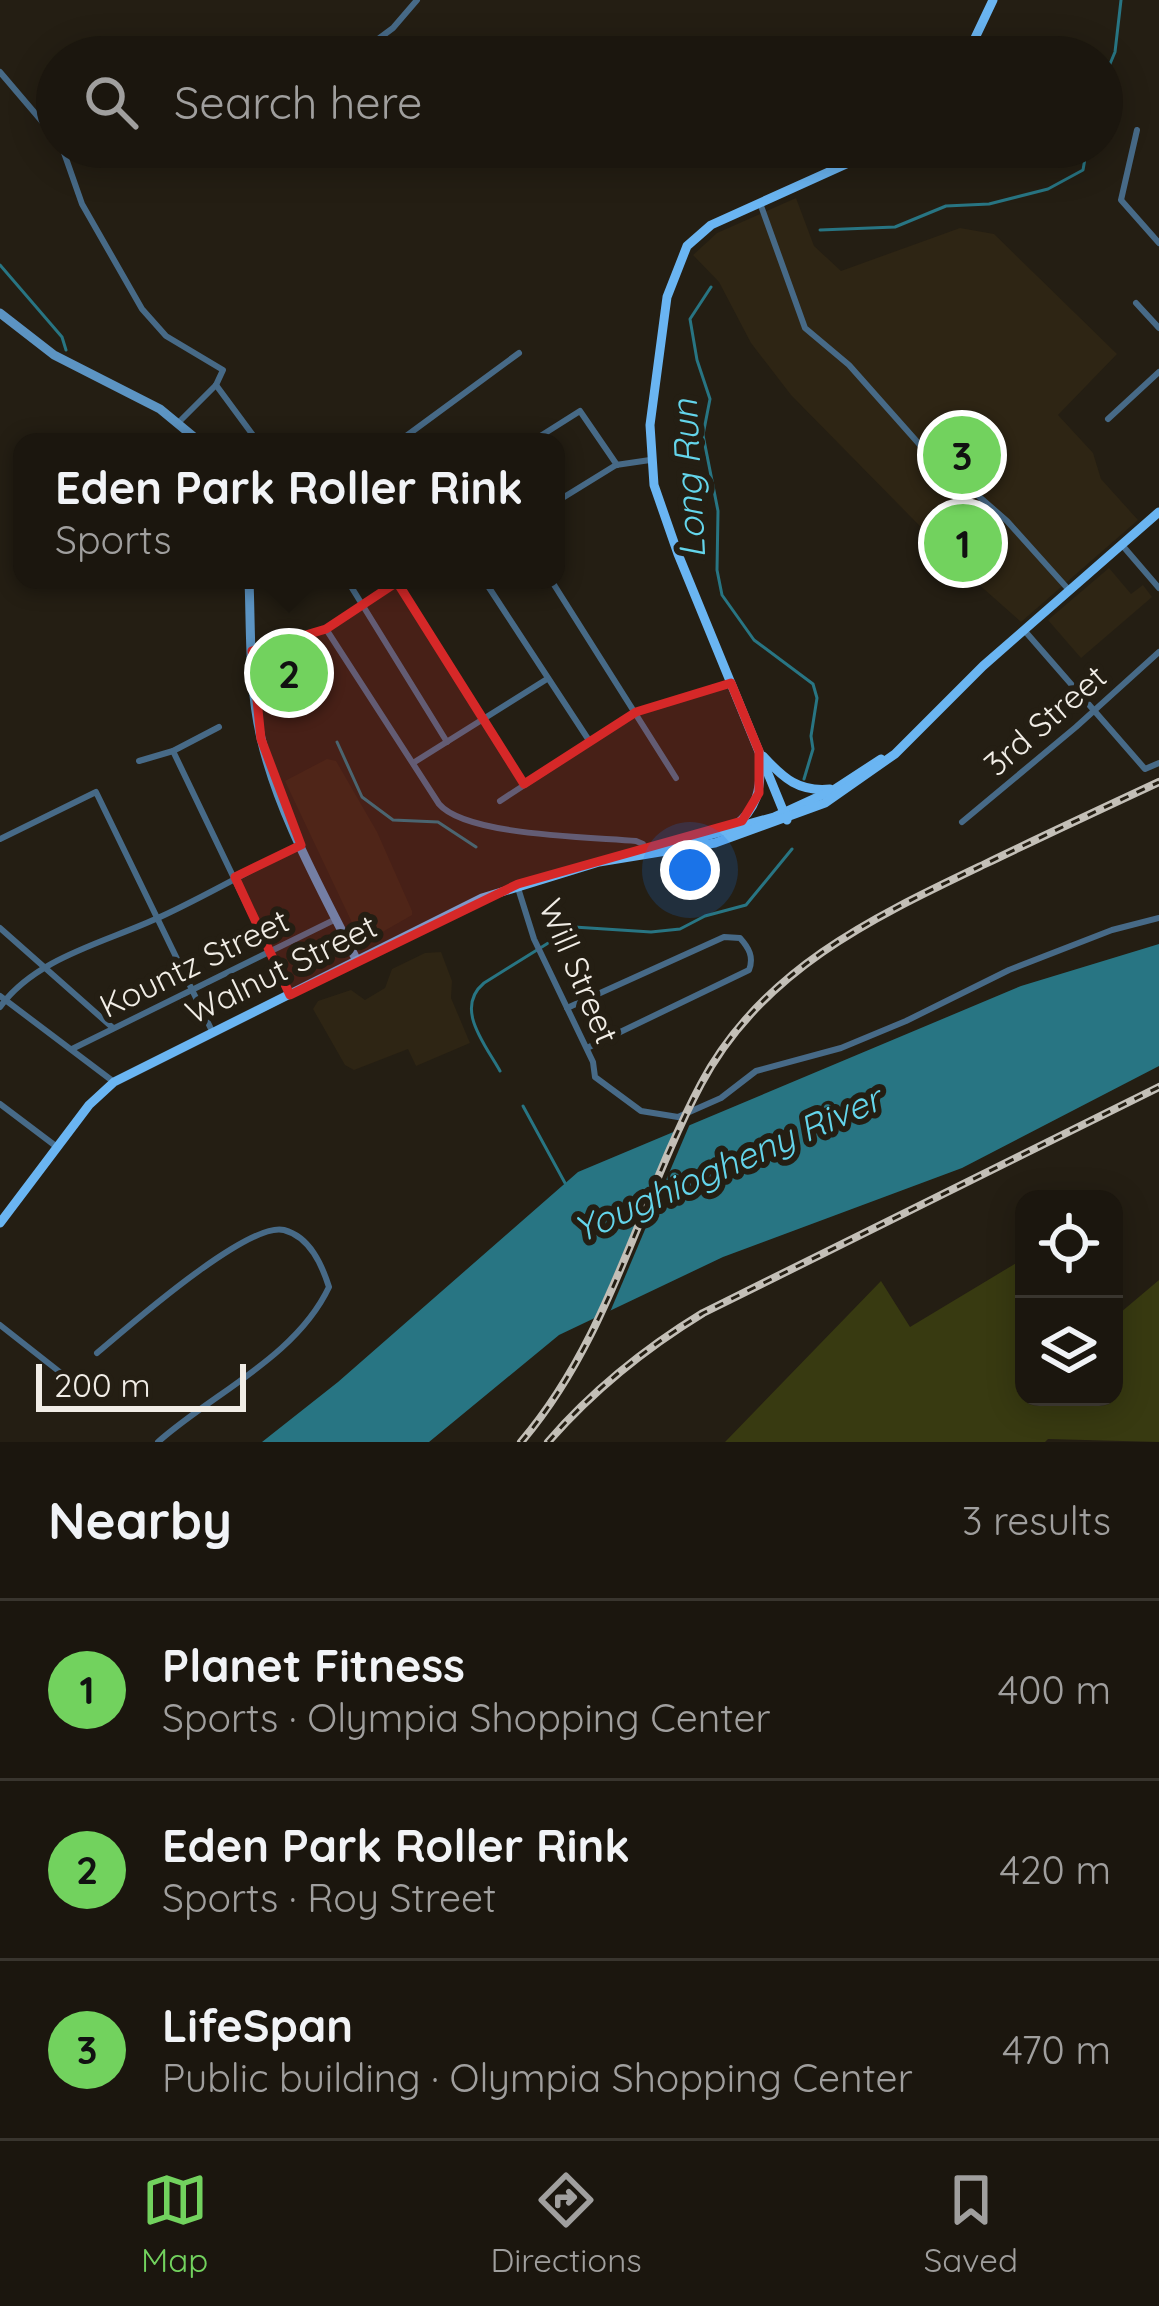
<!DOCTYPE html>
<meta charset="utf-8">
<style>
body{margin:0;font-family:Quicksand,sans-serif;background:#241f17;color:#f1f3f6}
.controls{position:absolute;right:36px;bottom:36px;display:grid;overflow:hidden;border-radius:24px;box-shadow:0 6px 30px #0003}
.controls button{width:108px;height:108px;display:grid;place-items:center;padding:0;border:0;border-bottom:3px solid #39352e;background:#1b160e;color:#f1f3f6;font:60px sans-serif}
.scale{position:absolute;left:36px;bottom:30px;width:210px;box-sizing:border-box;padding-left:12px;border:6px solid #f1ede6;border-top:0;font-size:33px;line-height:42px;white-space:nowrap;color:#f1ede6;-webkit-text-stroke:9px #241e13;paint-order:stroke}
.you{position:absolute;left:690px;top:870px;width:42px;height:42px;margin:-30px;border:9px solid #fff;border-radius:50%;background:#1a73e8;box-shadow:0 0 0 18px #1a73e833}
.badge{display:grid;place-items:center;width:78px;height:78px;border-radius:50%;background:#72d25e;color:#111;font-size:39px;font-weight:700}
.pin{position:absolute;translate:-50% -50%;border:6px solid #fff;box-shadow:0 3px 12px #0006}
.popup{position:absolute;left:13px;top:433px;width:552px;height:156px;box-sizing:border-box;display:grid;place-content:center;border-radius:24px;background:#1b160e;filter:drop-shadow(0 3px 9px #0005);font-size:39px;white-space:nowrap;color:#a09f9e}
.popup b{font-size:45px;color:#f1f3f6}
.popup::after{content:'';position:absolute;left:50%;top:100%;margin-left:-24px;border:24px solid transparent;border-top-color:#1b160e}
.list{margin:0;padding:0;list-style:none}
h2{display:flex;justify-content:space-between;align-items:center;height:156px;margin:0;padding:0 48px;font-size:51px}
h2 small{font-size:39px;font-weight:400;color:#a09f9e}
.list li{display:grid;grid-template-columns:78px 1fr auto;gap:36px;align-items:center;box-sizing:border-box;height:180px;padding:0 48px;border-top:3px solid #39352e}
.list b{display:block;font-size:45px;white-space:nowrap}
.list p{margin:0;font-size:39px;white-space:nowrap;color:#a09f9e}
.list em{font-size:39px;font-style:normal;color:#a09f9e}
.icon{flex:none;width:66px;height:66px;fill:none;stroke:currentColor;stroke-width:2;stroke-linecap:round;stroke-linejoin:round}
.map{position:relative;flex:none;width:1159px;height:1442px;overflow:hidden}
.search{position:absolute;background:#1b160e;box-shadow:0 6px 30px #0003;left:36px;right:36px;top:36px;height:132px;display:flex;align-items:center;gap:30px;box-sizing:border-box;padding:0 42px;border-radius:66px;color:#a09f9e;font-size:45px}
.sheet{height:696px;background:#1b160e}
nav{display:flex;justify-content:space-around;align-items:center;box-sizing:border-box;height:168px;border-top:3px solid #39352e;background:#1b160e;font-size:33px;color:#a09f9e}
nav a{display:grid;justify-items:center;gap:6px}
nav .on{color:#72d25e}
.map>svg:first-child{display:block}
.built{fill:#2e2514}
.green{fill:#383a11}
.water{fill:#287583}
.pier{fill:#241e13}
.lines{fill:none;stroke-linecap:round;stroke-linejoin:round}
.stream{stroke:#287583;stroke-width:3}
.street{stroke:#476a87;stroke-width:6}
.secondary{stroke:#5c94c3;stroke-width:9}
.primary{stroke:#6ab5f2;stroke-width:9}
.rail-casing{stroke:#c3bfb7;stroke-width:8}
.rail{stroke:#241e13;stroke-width:3;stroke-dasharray:9;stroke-linecap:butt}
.marked{fill:#d62828;fill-opacity:0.2;stroke:#d62828;stroke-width:9;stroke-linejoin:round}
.labels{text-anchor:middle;stroke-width:12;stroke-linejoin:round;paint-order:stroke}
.street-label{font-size:33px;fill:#f1ede6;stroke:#241e13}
.water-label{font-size:36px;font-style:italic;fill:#64d5eb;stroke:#241e13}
</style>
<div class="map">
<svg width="1159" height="1442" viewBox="0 0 1159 1442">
<rect width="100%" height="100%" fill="#241e13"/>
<g class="built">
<path d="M 796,198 L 814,246 L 841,271 L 960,228 L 994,234 L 1117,354 L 1058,415 L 1093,453 L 1101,479 L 1138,520 L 1021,622 L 967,574 L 791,395 L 751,343 L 719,282 L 693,255 L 717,233 Z"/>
<path d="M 1109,568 L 1131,594 L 1143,585 L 1152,597 L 1081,658 L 1048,620 Z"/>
<path d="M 327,759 L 336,761 L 377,832 L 412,911 L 412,915 L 370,939 L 356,931 L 285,781 Z"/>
<path d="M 441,952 L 452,981 L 451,998 L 470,1043 L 416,1066 L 408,1049 L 354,1070 L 345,1065 L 313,1009 L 318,1001 L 351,990 L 365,1000 L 385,988 L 392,969 L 425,953 Z"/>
</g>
<path class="green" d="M 1023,1259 L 1024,1397 L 1114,1397 L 1114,1318 L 1159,1280 L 1159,1442 L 1048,1439 L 1045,1442 L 725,1442 L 881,1281 L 910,1327 Z"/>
<path class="water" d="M 1159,944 L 1159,1066 L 962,1168 L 723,1257 L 559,1335 L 429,1442 L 262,1442 L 338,1382 L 578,1172 L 1021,986 Z"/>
<path class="pier" d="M 692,1119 L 607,1319 L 592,1326 L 678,1125 Z"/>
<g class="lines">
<g class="stream">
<path d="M 1102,83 L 1115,52 L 1121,0"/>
<path d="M 820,230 L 895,227 L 946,206 L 989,204 L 1048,189 L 1083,170 L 1087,147"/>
<path d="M 0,265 L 62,337 L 66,350"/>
<path d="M 711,287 L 690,319 L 697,360 L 710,399 L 703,435 L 718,511 L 717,570 L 722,595 L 754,640 L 813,684 L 817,698 L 811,736 L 813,749 L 804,779"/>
<path d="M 337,742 L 362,797 L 393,820 L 438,822 L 476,847"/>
<path d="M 500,1071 C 485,1044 454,1008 484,983 L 574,927 L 651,932 L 680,929 L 705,916 L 746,905 L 792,849"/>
<path d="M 523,1106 L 565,1183"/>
</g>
<g class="street">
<path d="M 354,57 L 393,28 L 417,0"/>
<path d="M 0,72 L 57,139"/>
<path d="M 1137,130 L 1121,200 L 1159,243"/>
<path d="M 62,147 L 82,204 L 142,309 L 166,336 L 223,370 L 216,385 L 179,422"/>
<path d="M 760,203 L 805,328 L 849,365 L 920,445 L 1007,521 L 1069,590"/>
<path d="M 1136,303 L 1159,328"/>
<path d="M 216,385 L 258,442"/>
<path d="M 1108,419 L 1159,372"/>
<path d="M 398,442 L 519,353"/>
<path d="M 531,442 L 580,411 L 617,465"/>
<path d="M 556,502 L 616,465 L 650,460"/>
<path d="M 1122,545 L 1159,588"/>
<path d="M 347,580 L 447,742"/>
<path d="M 396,580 L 524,784"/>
<path d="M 484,580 L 590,742"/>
<path d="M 551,580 L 676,778"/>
<path d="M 326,629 L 439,804 C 466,836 592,837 636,841 L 643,844 L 645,853"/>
<path d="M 1024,630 L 1145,769 L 1159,763"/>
<path d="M 252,651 L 326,629 L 397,582"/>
<path d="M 173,751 L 290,995"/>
<path d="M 139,761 L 173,751 L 219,727"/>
<path d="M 413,763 L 547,679"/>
<path d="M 500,801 L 636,712 L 730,683"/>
<path d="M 962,822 L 1076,727 L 1159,652"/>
<path d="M 0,839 L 96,792 L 213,1033"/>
<path d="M 518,888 L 534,939 L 593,1062 L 595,1077 L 641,1111 L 678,1117 L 721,1098 L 756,1071 L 841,1048 L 906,1021 L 1009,970 L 1112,930 L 1159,918"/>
<path d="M 0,928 L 113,1028"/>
<path d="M 0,996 L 114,1082"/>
<path d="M 0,1007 C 36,957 107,942 160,917 C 208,895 253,868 301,845"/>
<path d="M 567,1008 L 724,937 L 740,938 C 749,948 754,957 749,970 L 587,1048"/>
<path d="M 72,1049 L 336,919"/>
<path d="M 0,1104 L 57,1147"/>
<path d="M 0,1325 L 61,1373"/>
<path d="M 97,1353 C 128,1327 248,1221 284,1230 C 310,1237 322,1265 329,1287 C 296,1357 213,1393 158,1442"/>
</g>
<g class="secondary">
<path d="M 0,313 L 54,355 L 160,409 L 200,442"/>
<path d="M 249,580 C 251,632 249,687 261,738 C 279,816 322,890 357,961"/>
</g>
<g class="primary">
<path d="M 966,57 L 993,0"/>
<path d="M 763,756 C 784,779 799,792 830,789"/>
<path d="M 787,820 L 678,554 L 654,485 L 650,425 L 667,297 L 687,246 L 711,225 L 884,147"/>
<path d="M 734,826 C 757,810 761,789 760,762"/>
<path d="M 648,852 L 774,817 L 835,789 L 881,759"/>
<path d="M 0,1223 L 89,1105 L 114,1082 L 482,898 L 599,862 L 715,843 L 825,803 L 895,754 L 983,666 L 1159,512"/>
</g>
<defs>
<g id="rail">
<path d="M 521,1442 C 610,1338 638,1203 701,1084 C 762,969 874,917 985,864 C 1043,836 1101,809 1159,782"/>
<path d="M 548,1442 C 594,1389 644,1349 703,1313 L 1159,1087"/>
</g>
</defs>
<use href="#rail" class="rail-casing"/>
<use href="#rail" class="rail"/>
</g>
<path class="marked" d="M 397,582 L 524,784 L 636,712 L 731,683 L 759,751 L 759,793 L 742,821 L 518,884 L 290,995 L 235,877 L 301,845 L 261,739 L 252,651 L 326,629 Z"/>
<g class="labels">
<g class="street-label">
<text transform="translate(1045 720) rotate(-41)" y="12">3rd Street</text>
<text transform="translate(194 963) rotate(-26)" y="12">Kountz Street</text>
<text transform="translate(281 969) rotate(-26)" y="12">Walnut Street</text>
<text transform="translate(579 971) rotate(67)" y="12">Will Street</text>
</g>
<g class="water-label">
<text transform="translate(688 479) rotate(-93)" y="13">Long Run</text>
<text transform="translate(727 1164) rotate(-24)" y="13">Youghiogheny River</text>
</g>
</g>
</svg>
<div class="controls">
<button><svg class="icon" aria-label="locate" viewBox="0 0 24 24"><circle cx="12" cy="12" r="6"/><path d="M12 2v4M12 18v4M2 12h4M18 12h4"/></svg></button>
<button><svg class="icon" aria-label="layers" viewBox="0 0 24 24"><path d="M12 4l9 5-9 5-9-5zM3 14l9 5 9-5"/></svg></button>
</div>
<div class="scale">200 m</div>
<div class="you"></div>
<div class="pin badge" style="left:963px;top:543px">1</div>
<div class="pin badge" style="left:289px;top:673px">2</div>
<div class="popup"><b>Eden Park Roller Rink</b>Sports</div>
<div class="pin badge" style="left:962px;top:455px">3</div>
<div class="search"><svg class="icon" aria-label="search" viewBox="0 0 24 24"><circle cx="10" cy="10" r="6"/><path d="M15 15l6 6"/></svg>Search here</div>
</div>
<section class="sheet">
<h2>Nearby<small>3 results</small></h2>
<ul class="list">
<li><span class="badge">1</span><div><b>Planet Fitness</b><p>Sports · Olympia Shopping Center</p></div><em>400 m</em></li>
<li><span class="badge">2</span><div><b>Eden Park Roller Rink</b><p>Sports · Roy Street</p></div><em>420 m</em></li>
<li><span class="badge">3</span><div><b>LifeSpan</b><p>Public building · Olympia Shopping Center</p></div><em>470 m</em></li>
</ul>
</section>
<nav>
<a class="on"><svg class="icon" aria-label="map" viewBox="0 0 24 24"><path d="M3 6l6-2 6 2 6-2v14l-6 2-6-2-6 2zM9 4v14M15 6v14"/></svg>Map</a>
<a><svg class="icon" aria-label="directions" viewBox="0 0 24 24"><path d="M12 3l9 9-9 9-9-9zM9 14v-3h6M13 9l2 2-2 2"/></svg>Directions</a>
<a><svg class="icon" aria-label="saved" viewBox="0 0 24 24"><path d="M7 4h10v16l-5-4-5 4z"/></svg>Saved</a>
</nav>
